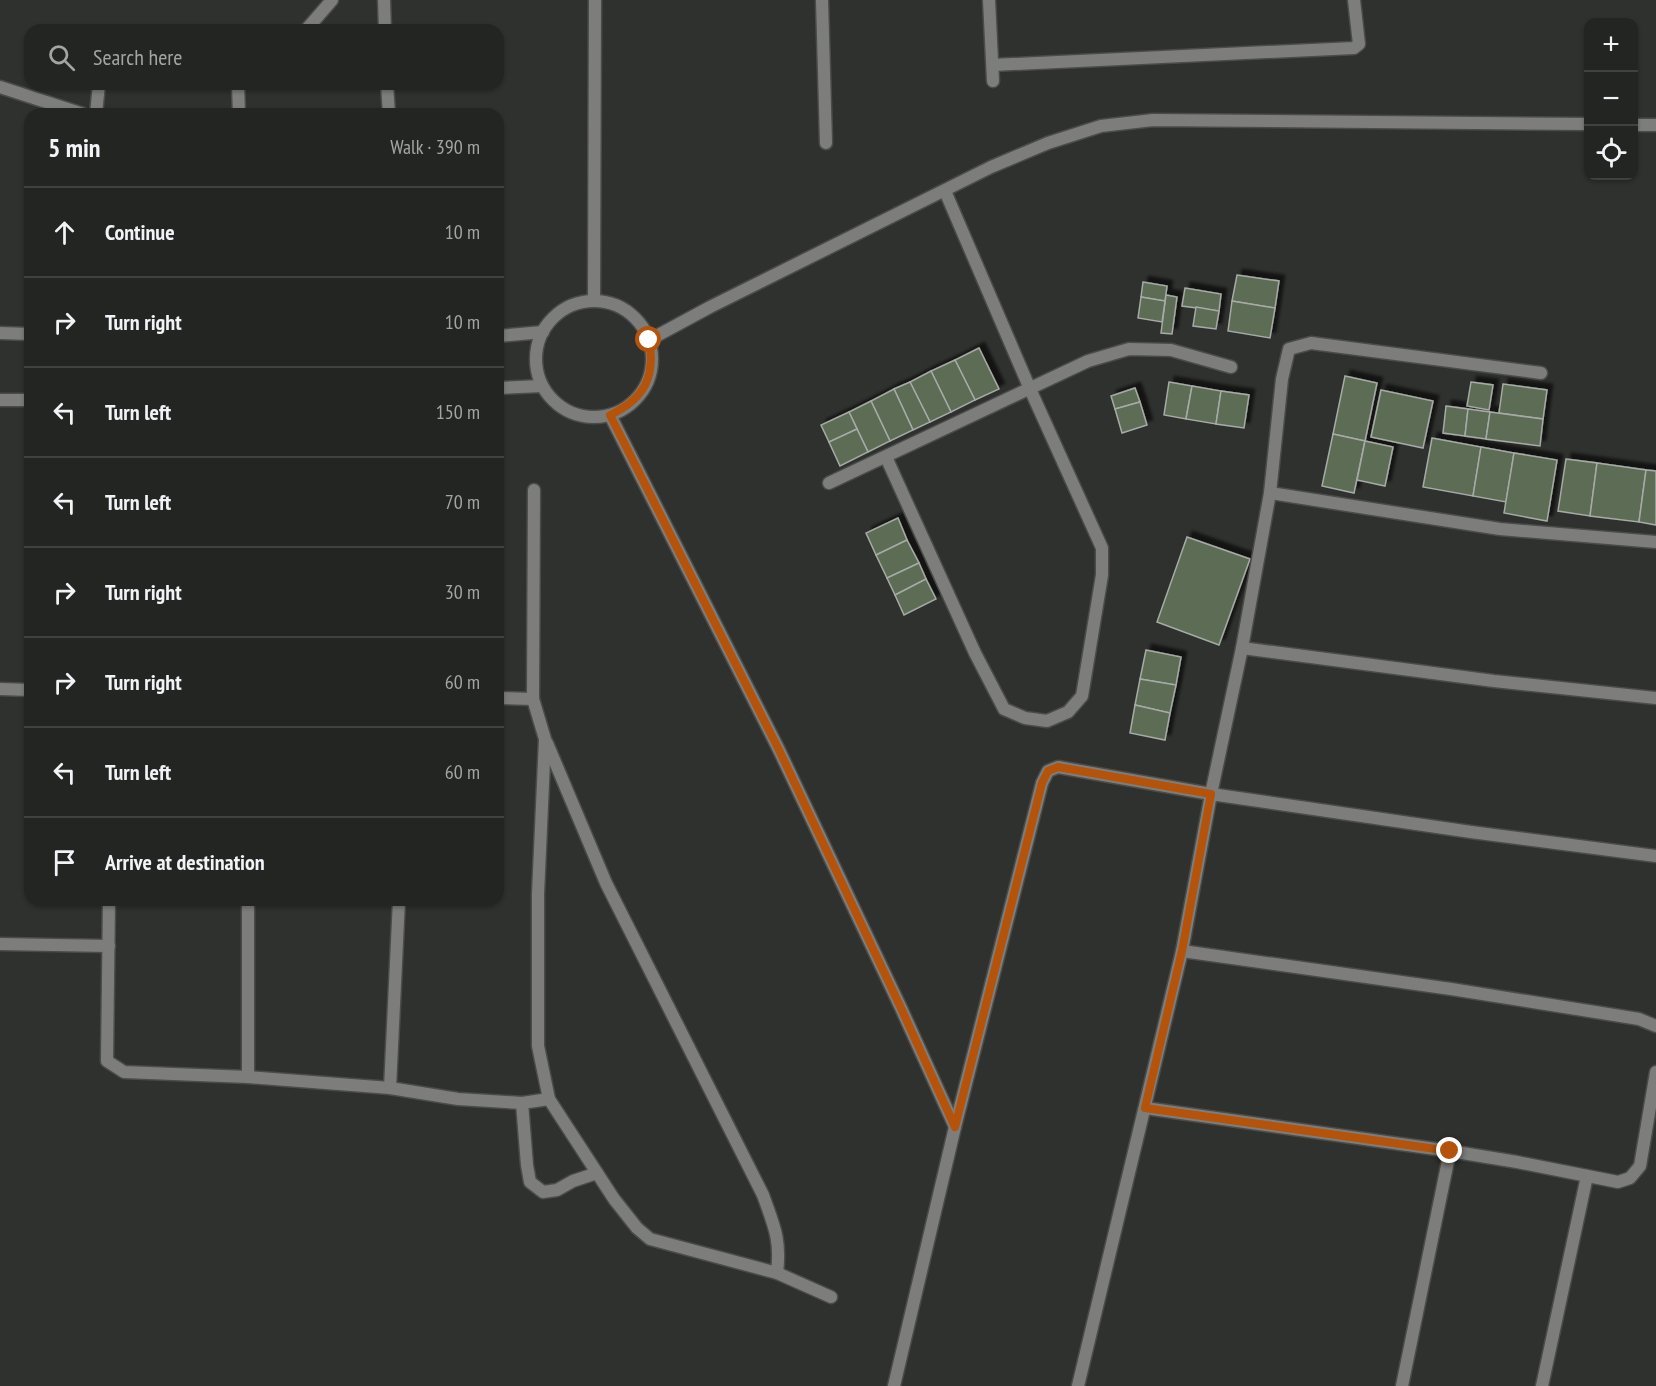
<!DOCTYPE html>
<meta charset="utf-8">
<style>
body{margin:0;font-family:"PT Sans Narrow",sans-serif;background:#2b2d2a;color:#f1f3f6}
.controls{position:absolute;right:18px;top:18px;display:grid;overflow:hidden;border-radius:12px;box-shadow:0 2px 4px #0004}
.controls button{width:54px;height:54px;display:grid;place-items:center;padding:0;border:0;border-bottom:2px solid #404240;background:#232522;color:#f1f3f6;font:30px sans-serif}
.stop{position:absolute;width:18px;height:18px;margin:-14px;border:4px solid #b45309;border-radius:50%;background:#fff}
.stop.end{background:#b45309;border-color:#fff;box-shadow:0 2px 6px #0008}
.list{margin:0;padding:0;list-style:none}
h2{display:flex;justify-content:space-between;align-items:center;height:78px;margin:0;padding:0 24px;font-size:26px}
h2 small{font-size:20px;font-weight:400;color:#a3a5a5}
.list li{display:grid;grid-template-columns:39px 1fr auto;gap:18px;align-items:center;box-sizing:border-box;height:90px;padding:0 24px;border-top:2px solid #404240}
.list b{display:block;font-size:22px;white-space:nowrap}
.list em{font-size:20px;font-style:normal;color:#a3a5a5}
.icon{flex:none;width:33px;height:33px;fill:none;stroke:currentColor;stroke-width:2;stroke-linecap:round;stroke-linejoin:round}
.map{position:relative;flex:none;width:1656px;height:1386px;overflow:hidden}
.search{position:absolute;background:#232522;box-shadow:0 2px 4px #0004;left:24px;top:24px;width:480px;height:66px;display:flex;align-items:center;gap:15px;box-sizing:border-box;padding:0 21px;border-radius:18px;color:#a3a5a5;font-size:22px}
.panel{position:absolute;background:#232522;box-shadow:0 2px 4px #0004;left:24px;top:108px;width:480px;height:798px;border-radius:18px}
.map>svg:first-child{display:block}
.building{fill:#5b6c55;stroke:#a7aaa6;stroke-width:1.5;filter:url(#shadow)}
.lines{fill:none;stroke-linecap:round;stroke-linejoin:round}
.minor-casing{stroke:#4a4c49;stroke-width:15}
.minor{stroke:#7d7e7c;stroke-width:12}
.route{stroke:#b45309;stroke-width:8}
</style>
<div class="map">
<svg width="1656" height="1386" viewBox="0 0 1656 1386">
<defs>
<filter id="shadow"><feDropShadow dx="5.5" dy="-5.5" stdDeviation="1.5" flood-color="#0009"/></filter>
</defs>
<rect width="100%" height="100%" fill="#2f312e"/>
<g class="building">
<path d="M 1237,275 L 1279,281 L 1275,308 L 1232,301 Z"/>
<path d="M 1143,282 L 1167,286 L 1165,301 L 1141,297 Z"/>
<path d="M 1185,288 L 1221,294 L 1219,311 L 1182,306 Z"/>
<path d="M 1166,295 L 1177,297 L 1172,334 L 1161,333 Z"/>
<path d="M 1141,297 L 1165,301 L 1162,322 L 1138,318 Z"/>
<path d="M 1232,301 L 1275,308 L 1270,338 L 1228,331 Z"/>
<path d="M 1196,307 L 1219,311 L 1216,329 L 1193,326 Z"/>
<path d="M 979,348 L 999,389 L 975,400 L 955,360 Z"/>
<path d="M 955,360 L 975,400 L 951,412 L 931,371 Z"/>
<path d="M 931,371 L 951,412 L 930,422 L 910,382 Z"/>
<path d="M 1345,376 L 1377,383 L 1365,441 L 1333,434 Z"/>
<path d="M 910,382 L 930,422 L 913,430 L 894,389 Z"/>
<path d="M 1169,382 L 1192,386 L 1186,419 L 1164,415 Z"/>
<path d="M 1471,382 L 1493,385 L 1489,410 L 1467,406 Z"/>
<path d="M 1503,384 L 1547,390 L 1543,419 L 1499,413 Z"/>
<path d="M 1192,386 L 1221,391 L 1216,424 L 1186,419 Z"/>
<path d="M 1135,388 L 1140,402 L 1115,409 L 1111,396 Z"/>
<path d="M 894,389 L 913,430 L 890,441 L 871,401 Z"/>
<path d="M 1381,390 L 1433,401 L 1423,448 L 1371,437 Z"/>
<path d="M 1221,391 L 1249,395 L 1244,428 L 1216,424 Z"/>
<path d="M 871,401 L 890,441 L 868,452 L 849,412 Z"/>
<path d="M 1140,402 L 1147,425 L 1122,433 L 1115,409 Z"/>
<path d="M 1446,406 L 1468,409 L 1465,436 L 1443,433 Z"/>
<path d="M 1468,409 L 1490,412 L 1486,439 L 1465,436 Z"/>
<path d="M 849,412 L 857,429 L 829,442 L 821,425 Z"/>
<path d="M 1490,412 L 1543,419 L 1540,446 L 1486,439 Z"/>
<path d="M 857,429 L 868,452 L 840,466 L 829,442 Z"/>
<path d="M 1333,434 L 1365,441 L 1354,493 L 1322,486 Z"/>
<path d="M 1432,438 L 1481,447 L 1473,496 L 1423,487 Z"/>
<path d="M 1365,441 L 1393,447 L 1385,486 L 1357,480 Z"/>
<path d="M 1481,447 L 1514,453 L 1506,502 L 1473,496 Z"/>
<path d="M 1514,453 L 1557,460 L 1547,521 L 1504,513 Z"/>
<path d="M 1566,459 L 1597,463 L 1590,516 L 1558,511 Z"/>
<path d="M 1597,463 L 1646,470 L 1639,522 L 1590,516 Z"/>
<path d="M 1646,470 L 1656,471 L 1656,525 L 1639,522 Z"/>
<path d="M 898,518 L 907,540 L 876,555 L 866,533 Z"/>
<path d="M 1187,537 L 1250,559 L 1219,645 L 1157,622 Z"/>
<path d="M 907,540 L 919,563 L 887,578 L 876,555 Z"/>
<path d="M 919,563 L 926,579 L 895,595 L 887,578 Z"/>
<path d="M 926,579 L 936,599 L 904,615 L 895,595 Z"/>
<path d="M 1146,650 L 1181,657 L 1176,685 L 1140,679 Z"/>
<path d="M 1140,679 L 1176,685 L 1170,713 L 1135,705 Z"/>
<path d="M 1135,705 L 1170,713 L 1165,740 L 1130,733 Z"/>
</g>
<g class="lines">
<defs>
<g id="minor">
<path d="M 384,0 L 385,30"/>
<path d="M 822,0 L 826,143"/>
<path d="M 989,0 L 993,81"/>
<path d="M 306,30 L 332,0"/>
<path d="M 993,65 L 1354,48 L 1359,44 L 1354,0"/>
<path d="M 238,84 L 239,114"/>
<path d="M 387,84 L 389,114"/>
<path d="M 0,87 L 83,114"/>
<path d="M 96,114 L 99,84"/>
<path d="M 1634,125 L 1656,125"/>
<path d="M 594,301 L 595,0"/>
<circle cx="594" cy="359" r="58"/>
<path d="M 0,333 L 30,334"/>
<path d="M 498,336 L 543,332"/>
<path d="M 649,340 L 710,307 L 991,167 L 1048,143 L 1101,126 L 1153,120 L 1588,124"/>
<path d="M 498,388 L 542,386"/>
<path d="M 0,400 L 30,400"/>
<path d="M 610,415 L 779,750 L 901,1008 L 955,1127"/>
<path d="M 886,457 L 975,653 L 1004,709 L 1025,718 L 1047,721 L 1068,712 L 1082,696 L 1102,575 L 1102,548 L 1030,389 L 945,191"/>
<path d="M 829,483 L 1088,361 L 1129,349 L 1171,350 L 1231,367"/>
<path d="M 534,490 L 533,699 L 545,739 L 538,894 L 538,1046 L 549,1099 L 614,1199 L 637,1228 L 650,1239 L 777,1273 L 831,1297"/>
<path d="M 1270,493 L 1500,529 L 1656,542"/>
<path d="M 1242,648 L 1494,681 L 1656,698"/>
<path d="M 0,689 L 30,690"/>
<path d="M 498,698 L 533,699"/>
<path d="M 547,743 L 606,883 L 763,1195 C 774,1226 781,1239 777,1273"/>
<path d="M 109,900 L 107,1061 L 124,1072 L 248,1077 L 390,1088 L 458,1099 L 522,1103 L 549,1099"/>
<path d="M 248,900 L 248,1077"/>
<path d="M 0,944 L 109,946"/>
<path d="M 1182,951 L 1451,989 L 1639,1019 L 1656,1026"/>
<path d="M 390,1088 L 399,900"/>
<path d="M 522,1103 L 527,1165 L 530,1182 L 543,1192 L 557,1190 L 573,1181 L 597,1173"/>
<path d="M 1145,1108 L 1450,1151 L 1517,1162 L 1618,1182 L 1630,1178 L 1640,1166 L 1656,1072"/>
<path d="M 894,1386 L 955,1127 L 1042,783 L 1048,771 L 1058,767 L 1211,794 L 1242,648 L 1270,493 L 1282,379 L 1289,349 L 1311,343 L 1541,373"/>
<path d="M 1078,1386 L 1182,951 L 1211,794 L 1471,832 L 1656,856"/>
<path d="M 1402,1386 L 1450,1151"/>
<path d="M 1542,1386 L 1587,1176"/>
</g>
</defs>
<use href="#minor" class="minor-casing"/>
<use href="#minor" class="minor"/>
</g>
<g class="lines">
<path class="route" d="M 649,340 C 656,377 644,399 610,415 L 779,750 L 901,1008 L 955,1127 L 1042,783 L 1048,771 L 1058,767 L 1211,794 L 1182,951 L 1145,1108 L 1450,1151"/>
</g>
</svg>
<div class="controls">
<button>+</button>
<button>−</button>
<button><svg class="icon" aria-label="locate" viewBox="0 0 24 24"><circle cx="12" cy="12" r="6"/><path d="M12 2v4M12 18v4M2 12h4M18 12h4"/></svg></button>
</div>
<div class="stop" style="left:649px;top:340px"></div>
<div class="stop end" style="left:1450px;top:1151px"></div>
<div class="search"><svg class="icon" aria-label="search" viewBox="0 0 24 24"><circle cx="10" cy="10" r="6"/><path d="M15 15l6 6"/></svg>Search here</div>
<section class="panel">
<h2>5 min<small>Walk · 390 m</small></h2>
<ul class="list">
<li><svg class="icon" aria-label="ahead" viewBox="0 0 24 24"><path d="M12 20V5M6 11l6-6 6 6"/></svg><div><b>Continue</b></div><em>10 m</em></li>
<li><svg class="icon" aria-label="right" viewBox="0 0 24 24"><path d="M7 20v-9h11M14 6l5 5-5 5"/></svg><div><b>Turn right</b></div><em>10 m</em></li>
<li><svg class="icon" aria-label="left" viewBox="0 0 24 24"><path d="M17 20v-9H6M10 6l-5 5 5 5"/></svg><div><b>Turn left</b></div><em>150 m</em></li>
<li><svg class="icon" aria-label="left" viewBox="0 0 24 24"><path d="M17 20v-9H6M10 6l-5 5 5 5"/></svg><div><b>Turn left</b></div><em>70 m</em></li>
<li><svg class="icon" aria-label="right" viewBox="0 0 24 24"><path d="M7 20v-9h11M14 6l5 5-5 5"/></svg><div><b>Turn right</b></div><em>30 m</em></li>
<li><svg class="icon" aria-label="right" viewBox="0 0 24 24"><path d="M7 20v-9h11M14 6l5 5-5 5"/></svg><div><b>Turn right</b></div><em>60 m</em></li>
<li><svg class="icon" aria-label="left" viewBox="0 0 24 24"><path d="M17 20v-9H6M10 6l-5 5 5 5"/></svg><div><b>Turn left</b></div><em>60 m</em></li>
<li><svg class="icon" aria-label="arrive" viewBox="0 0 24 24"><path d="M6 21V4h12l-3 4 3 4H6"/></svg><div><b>Arrive at destination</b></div></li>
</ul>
</section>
</div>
